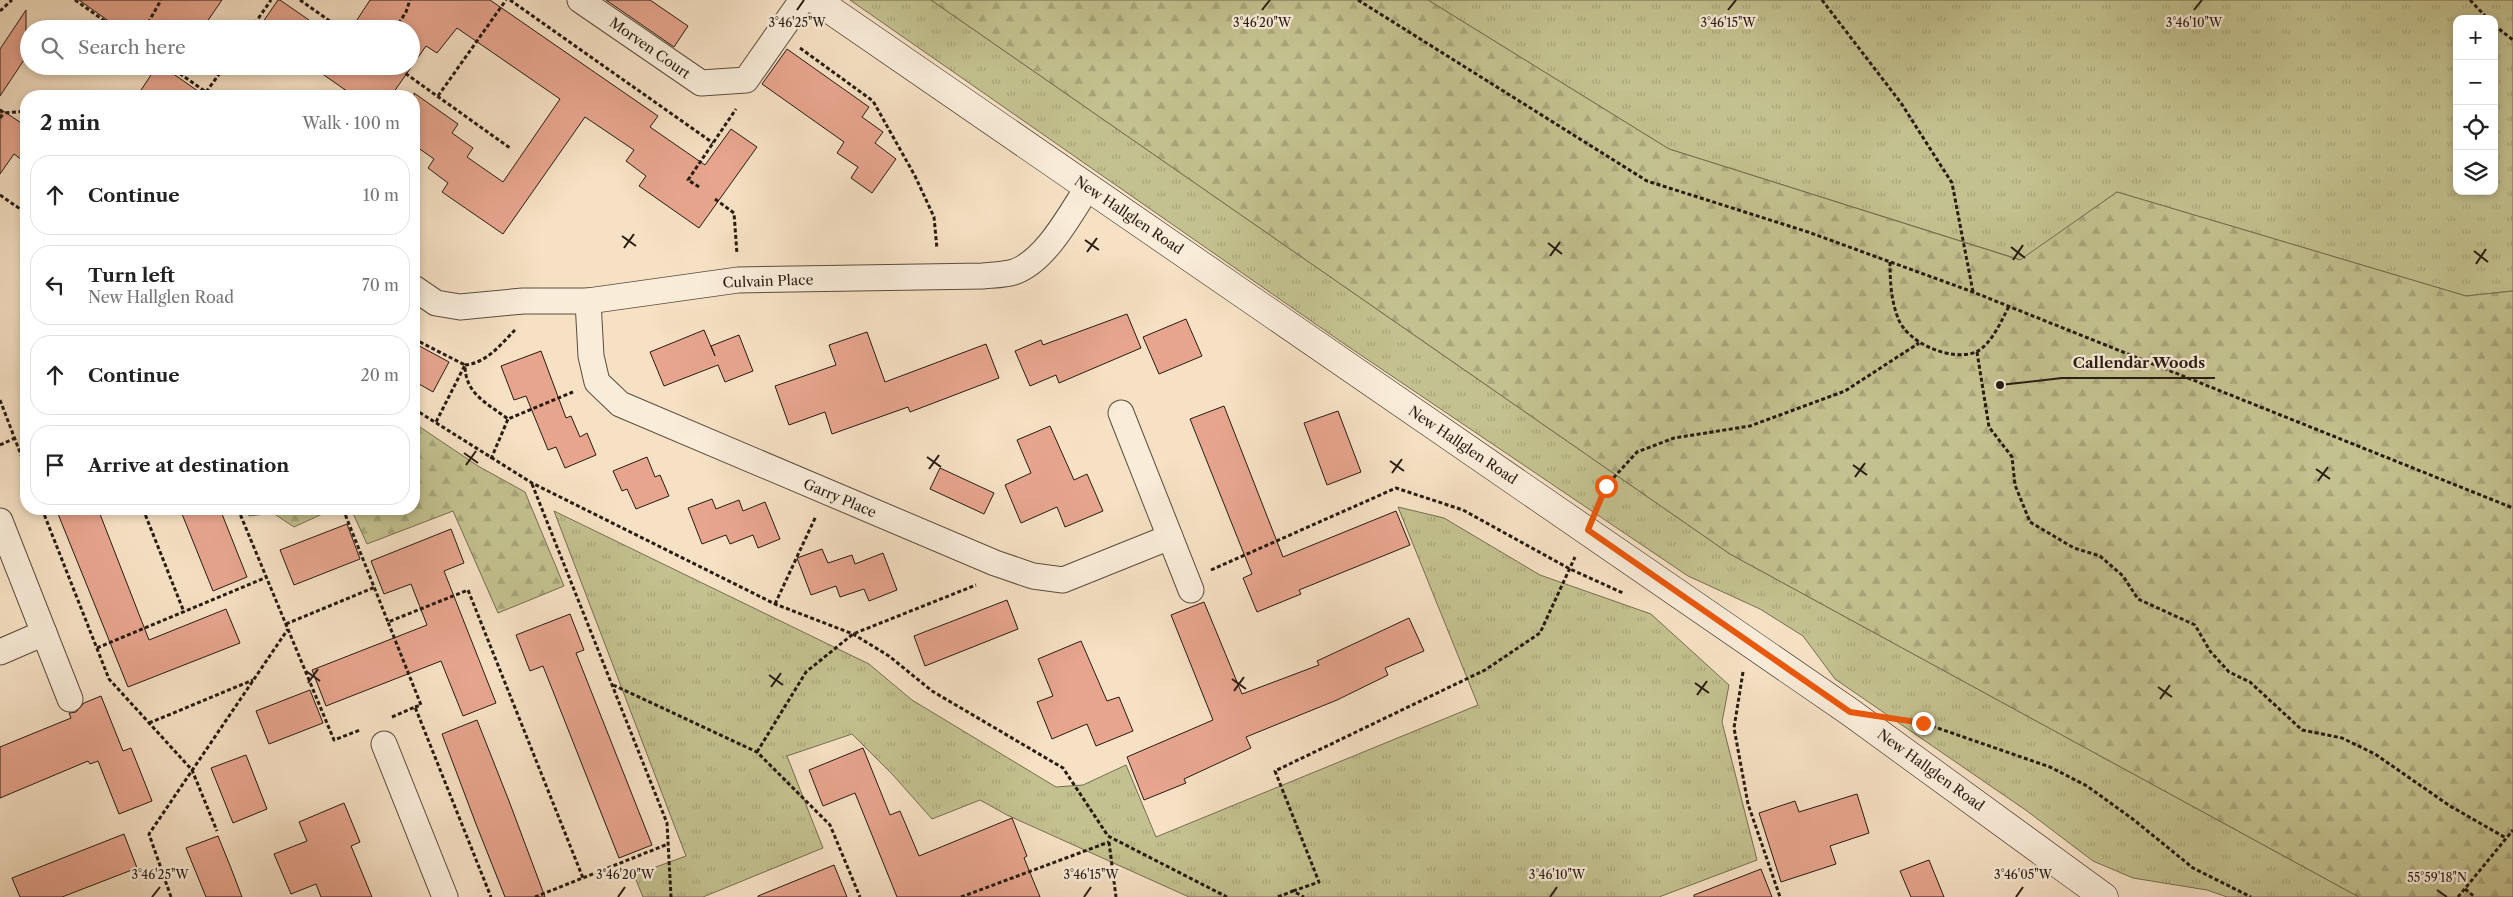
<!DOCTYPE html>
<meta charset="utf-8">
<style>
body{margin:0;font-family:"Libre Caslon Text",serif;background:#f6f6f6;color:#222}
.controls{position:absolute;right:15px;top:15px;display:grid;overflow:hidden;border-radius:10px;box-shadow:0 2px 8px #0003}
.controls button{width:45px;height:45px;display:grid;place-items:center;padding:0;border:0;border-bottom:1px solid #e0e0e0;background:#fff;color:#222;font:25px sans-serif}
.stop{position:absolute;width:15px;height:15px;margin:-11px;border:4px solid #ea580c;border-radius:50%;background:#fff}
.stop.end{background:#ea580c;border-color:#fff;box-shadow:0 1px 5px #0008}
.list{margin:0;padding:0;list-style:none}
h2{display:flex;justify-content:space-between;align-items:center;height:65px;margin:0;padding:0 20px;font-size:21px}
h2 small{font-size:16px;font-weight:400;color:#767676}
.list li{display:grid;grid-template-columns:32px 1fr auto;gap:15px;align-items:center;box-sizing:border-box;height:80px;margin:0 10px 10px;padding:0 10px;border:1px solid #e0e0e0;border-radius:20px}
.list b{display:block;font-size:19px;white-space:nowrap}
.list p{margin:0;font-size:16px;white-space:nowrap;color:#767676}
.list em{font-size:16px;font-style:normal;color:#767676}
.icon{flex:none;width:28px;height:28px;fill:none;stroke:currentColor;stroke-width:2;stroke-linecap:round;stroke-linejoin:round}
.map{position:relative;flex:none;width:2513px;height:897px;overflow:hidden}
.search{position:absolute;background:#fff;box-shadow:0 2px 8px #0003;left:20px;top:20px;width:400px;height:55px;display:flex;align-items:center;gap:12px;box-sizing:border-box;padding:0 18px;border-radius:28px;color:#767676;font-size:19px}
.panel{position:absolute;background:#fff;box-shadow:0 2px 8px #0003;left:20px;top:90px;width:400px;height:425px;border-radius:20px}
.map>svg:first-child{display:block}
.grass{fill:url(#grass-tufts);stroke:#756e50;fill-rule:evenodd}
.forest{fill:url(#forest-firs);stroke:#756e50}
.building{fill:#e7a58e;stroke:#271b12}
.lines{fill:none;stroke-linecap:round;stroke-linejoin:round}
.street-casing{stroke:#5b4c3e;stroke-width:27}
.secondary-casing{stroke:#271b12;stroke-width:29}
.path{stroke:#271b12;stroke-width:3;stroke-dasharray:4 2.5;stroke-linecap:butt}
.street{stroke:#f9ecd9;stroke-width:25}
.secondary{stroke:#f9ecd9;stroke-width:28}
.route{stroke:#ea580c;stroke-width:6}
.ticks{fill:none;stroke:#271b12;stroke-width:2}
.labels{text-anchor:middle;stroke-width:4.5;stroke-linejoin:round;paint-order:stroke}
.street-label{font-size:14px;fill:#271b12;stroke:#f9ecd9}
.ticks-label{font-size:12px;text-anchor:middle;fill:#271b12;stroke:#f9ecd9;stroke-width:4.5;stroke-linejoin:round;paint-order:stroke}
.leader{fill:none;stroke:#271b12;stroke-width:2}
.callout-dot{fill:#271b12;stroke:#f9ecd9;stroke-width:2}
.callout-label{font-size:15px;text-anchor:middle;font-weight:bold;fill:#271b12;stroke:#f9ecd9;stroke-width:4.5;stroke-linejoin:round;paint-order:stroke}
</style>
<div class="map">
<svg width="2513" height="897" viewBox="0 0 2513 897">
<defs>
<pattern id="grass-tufts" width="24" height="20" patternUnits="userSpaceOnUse" patternTransform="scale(1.25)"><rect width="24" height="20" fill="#c3c18f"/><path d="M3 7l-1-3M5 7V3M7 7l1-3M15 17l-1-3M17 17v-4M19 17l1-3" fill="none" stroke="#a8a57a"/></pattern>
<pattern id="forest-firs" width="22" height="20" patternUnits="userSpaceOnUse" patternTransform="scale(1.25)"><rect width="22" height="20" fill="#c3c18f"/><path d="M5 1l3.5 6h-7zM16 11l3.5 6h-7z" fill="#a8a57a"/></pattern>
</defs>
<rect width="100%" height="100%" fill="#f6e1c4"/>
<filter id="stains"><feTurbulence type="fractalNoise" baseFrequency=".004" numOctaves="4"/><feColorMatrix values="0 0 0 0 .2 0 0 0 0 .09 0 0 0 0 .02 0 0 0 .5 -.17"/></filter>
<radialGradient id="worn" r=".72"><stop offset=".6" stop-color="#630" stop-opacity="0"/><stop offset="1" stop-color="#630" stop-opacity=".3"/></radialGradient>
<g class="grass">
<path d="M 850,0 L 931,0 L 1730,554 L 2359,897 L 2227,897 L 2207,890 L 2133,878 L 2093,861 L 2027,811 L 1835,679 L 1803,636 L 1760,609 L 1688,576 L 1337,339 Z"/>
<path d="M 1428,0 L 2513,0 L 2513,291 L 2466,296 L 2117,192 L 2021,260 L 1669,149 ZM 2457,19 L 2494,19 L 2494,191 L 2457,191 Z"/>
<path d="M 1398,507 L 1444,518 L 1540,575 L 1651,614 L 1729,685 L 1722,722 L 1757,860 L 1659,897 L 1189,897 L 1007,815 L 980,800 L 932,819 L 893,775 L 852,734 L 787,756 L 823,848 L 703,897 L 643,897 L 634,875 L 686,856 L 554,511 L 869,664 L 912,700 L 1056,787 L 1083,785 L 1126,765 L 1156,837 L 1478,705 Z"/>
</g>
<g class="forest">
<path d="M 931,0 L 1428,0 L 1669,149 L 2020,260 L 2117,192 L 2466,296 L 2513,291 L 2513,897 L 2359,897 L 1730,554 Z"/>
<path d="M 414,423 L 478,466 L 525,492 L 564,586 L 498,613 L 453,511 L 367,544 L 351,509 L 414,509 Z"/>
<path d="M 246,509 L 333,509 L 294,527 L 273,513 L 249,516 Z"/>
</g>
<g class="building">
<path d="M 79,0 L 222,0 L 202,29 L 120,29 Z"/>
<path d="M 278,0 L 280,0 L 322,29 L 258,29 Z"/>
<path d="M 370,0 L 490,0 L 658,116 L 650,127 L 705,165 L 731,129 L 757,147 L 699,228 L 639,186 L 646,176 L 626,161 L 634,150 L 585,117 L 503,234 L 442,192 L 448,183 L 428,168 L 434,159 L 414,145 L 414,93 L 458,124 L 452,133 L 473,148 L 467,157 L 503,182 L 560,99 L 457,28 L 437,53 L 426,46 L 391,96 L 354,96 L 311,66 L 411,66 L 411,29 L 351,29 Z"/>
<path d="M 606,0 L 650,0 L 688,26 L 674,47 Z"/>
<path d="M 26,10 L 26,57 L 0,96 L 0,49 Z"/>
<path d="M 787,49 L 869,107 L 862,117 L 883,132 L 875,143 L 896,159 L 872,193 L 851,178 L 858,167 L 837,153 L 844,142 L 762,84 Z"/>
<path d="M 157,66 L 162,66 L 205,96 L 137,96 Z"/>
<path d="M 0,109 L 26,126 L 26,163 L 14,154 L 0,174 Z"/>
<path d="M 1127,314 L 1141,348 L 1059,383 L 1056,375 L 1030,386 L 1015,351 L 1041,340 L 1043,345 Z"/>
<path d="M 1186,319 L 1202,356 L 1159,374 L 1143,337 Z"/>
<path d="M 704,330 L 715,356 L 711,346 L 739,335 L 753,371 L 725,382 L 718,365 L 664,386 L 650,352 Z"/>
<path d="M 867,332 L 885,382 L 986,344 L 999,378 L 910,412 L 908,407 L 832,434 L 825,412 L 789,425 L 775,386 L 836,365 L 829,345 Z"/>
<path d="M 414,343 L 449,362 L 433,392 L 414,381 Z"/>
<path d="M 541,351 L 566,418 L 571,416 L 580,437 L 587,433 L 596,455 L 565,468 L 556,447 L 548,450 L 526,396 L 514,400 L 501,366 Z"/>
<path d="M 1224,406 L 1283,557 L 1396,511 L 1410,545 L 1299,590 L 1301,594 L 1257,612 L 1243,578 L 1252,574 L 1190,419 Z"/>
<path d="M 1338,411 L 1361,472 L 1327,485 L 1304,423 Z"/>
<path d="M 1050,426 L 1074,480 L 1087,474 L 1103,511 L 1065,527 L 1057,507 L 1021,523 L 1005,485 L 1031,473 L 1017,440 Z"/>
<path d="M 647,457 L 655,477 L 660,475 L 669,496 L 636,509 L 627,489 L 622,491 L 613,471 Z"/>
<path d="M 940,468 L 994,493 L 984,514 L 930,489 Z"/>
<path d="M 712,499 L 716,509 L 739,500 L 743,511 L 765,502 L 780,539 L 758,548 L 753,535 L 730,544 L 726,535 L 702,544 L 688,508 Z"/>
<path d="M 56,509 L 98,509 L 149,640 L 226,609 L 240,643 L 128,687 Z"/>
<path d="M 180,509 L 220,509 L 247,577 L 213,591 Z"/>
<path d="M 347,524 L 360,559 L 294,585 L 280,550 Z"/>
<path d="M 451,529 L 464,563 L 444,571 L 496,703 L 463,716 L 441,661 L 326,706 L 312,670 L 427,625 L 411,584 L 384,594 L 371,561 Z"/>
<path d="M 822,549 L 828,563 L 852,555 L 855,564 L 883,553 L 897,590 L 869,601 L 864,589 L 840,597 L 836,586 L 811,595 L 797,558 Z"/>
<path d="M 1007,600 L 1018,629 L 925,666 L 914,636 Z"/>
<path d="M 1204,602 L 1242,694 L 1319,665 L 1317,661 L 1409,618 L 1424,651 L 1385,668 L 1388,675 L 1337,700 L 1246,737 L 1251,748 L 1184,779 L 1186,783 L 1144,800 L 1127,757 L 1213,720 L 1171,615 Z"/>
<path d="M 570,614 L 584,650 L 576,653 L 652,845 L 619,858 L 543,666 L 530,671 L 516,635 Z"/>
<path d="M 1081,641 L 1107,701 L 1119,697 L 1133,731 L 1096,746 L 1087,724 L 1052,739 L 1037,702 L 1053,696 L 1038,659 Z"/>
<path d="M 310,690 L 323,723 L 269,744 L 256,711 Z"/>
<path d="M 101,696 L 123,751 L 131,748 L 152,801 L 119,814 L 98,761 L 90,764 L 88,761 L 0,798 L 0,747 L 71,718 L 69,713 L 76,712 L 84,703 Z"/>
<path d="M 477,720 L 509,801 L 545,897 L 505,897 L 476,824 L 442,734 Z"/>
<path d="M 863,748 L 890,815 L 900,811 L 919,856 L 1012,818 L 1027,856 L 1024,858 L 1040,897 L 897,897 L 855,793 L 823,806 L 809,770 Z"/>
<path d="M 246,755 L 267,809 L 233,823 L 211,768 Z"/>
<path d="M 1857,794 L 1869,833 L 1830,846 L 1836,864 L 1781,882 L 1759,813 L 1795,801 L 1799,812 Z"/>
<path d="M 344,803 L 360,842 L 351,846 L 372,897 L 321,897 L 316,884 L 291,894 L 274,854 L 307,841 L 299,822 Z"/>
<path d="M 124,834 L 137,868 L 62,897 L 20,897 L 12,878 Z"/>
<path d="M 218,836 L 231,868 L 242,897 L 206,897 L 186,848 Z"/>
<path d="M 1929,860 L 1944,897 L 1911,897 L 1900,871 Z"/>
<path d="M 834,865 L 847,897 L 758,897 L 758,896 Z"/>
<path d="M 1761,869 L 1772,897 L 1694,897 L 1694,895 Z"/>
</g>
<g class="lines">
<defs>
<g id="street">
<path d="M 580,0 L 701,83 L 746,80 L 802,0"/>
<path d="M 414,288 L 436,303 L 460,307 L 523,301 L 588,301 L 738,280 L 983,276 C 992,275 1004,275 1014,272 C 1046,261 1070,214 1088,187"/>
<path d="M 588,301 L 591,356 L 597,382 L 620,404 L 995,563 L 1033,576 L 1063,580 L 1170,537"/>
<path d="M 1121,413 L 1191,590"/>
<path d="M 0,521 L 70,699"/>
<path d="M 0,652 L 44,633"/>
<path d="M 384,744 L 445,897"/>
</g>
<path id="secondary" d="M 816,0 L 1850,712 L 2104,897"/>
</defs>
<use href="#street" class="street-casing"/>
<use href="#secondary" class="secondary-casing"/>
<g class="path">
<path d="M 75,0 L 116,29"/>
<path d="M 300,0 L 341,29"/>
<path d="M 510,0 L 713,143"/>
<path d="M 1358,0 L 1647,181 L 1808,232 L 1973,292 L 2513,508"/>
<path d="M 1822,0 L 1901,103 L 1952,183 L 1973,292"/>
<path d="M 2470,0 L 2488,19"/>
<path d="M 0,11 L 12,0"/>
<path d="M 148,23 L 161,0"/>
<path d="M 2494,25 L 2513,40"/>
<path d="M 251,29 L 271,0"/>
<path d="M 395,29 L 406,12 L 410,0"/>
<path d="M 800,48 L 873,101 L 915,176 L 934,217 L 937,249"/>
<path d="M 169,66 L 206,92 L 225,66"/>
<path d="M 395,66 L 510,148"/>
<path d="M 438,96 L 506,0"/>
<path d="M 0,110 L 4,113 L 26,111"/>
<path d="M 0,118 L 4,113"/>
<path d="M 699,187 L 688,180 L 736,109"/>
<path d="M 0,195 L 26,213"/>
<path d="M 715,199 L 734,213 L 737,254"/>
<path d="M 1890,262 C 1890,281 1891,300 1898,318 C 1907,343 1951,362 1976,352 C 1991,345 2002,320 2009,306"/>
<path d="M 515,330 C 501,344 487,363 465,365 C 465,394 487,403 508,419 L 573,392"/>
<path d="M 414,339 L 465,365 L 436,422"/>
<path d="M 1977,352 L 1989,427 L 2012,457 L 2015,485 L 2030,522 L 2074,548 L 2100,556 L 2123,576 L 2138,599 L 2195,625 L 2210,651 L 2229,672 L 2250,682 L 2302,730 L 2342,738 L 2375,754 L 2450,806 L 2506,838"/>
<path d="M 0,400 L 26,468"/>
<path d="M 414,409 L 532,483 L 775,604 L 853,634 L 889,656 L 932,691 L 1063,768 L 1108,836 L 1227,897"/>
<path d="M 0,445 L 15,438"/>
<path d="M 491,459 L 508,419"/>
<path d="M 532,484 L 667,823 L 671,897"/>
<path d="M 1598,506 L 1606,486 L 1637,452 L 1674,438 L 1750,426 L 1845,391 L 1919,343"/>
<path d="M 42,509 L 109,679 L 192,770 L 217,831"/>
<path d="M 143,509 L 184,612"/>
<path d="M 238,509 L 334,740 L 360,730"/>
<path d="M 343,509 L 388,622"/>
<path d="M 1211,570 L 1396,488 L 1463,510 L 1570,569 L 1623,593"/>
<path d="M 775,604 L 816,516"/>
<path d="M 286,624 L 375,587"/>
<path d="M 97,648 L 267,577"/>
<path d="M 1743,672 L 1734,728 L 1748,804 L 1780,897"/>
<path d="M 613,685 L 757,752 L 830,825 L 860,897"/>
<path d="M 415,707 L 421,705 L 388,622 L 468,590 L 583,878"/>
<path d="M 392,717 L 415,707 L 491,897"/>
<path d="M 1913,721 L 1923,723 L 2050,767 L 2087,786 L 2134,820 L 2193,868 L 2251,897"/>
<path d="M 149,723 L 253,680"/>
<path d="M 757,752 L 806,672 L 853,634 L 976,585"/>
<path d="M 1109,842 L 1116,897"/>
<path d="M 2465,889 L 2475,897"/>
<path d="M 1293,891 L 1319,882 L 1275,771 L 1485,670 L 1540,633 L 1575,557"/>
<path d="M 171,897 L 149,834 L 288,629"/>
<path d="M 535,897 L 668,844"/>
<path d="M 961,897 L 1109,842"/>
<path d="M 1278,897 L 1293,891 L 1304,897"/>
<path d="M 2458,897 L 2513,830"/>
</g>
<use href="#street" class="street"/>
<use href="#secondary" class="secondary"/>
</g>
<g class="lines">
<path class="route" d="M 1606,486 L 1588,530 L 1850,712 L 1923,723"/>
</g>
<path class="ticks" d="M 797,10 L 804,0M 1262,10 L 1270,0M 1728,10 L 1736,0M 2194,10 L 2202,0M 622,236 L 636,246M 1085,240 L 1099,250M 1548,243 L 1562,254M 2011,247 L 2025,258M 624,248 L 634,234M 2474,251 L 2488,262M 1087,252 L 1097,238M 1550,256 L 1560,242M 2013,260 L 2023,245M 2476,264 L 2486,249M 464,453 L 478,463M 927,457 L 941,467M 1390,461 L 1404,471M 466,465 L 476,451M 1853,465 L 1867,475M 929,469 L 939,455M 2316,469 L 2330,479M 1392,473 L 1402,459M 1855,477 L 1865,463M 2318,481 L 2328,467M 306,671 L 320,681M 769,675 L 783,685M 1232,679 L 1246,689M 308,683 L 318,669M 1695,683 L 1709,693M 771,687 L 781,673M 2158,687 L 2172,697M 1234,691 L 1244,677M 1697,695 L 1707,681M 2160,699 L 2170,685M 2437,890 L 2447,897M 152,897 L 160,887M 618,897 L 625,887M 1084,897 L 1091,887M 1550,897 L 1557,887M 2016,897 L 2023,887"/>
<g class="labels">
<g class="street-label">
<text transform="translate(650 48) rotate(35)" y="5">Morven Court</text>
<text transform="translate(1129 215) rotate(34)" y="5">New Hallglen Road</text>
<text transform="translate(768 281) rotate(-2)" y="5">Culvain Place</text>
<text transform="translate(1463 445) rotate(34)" y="5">New Hallglen Road</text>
<text transform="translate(840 498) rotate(23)" y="5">Garry Place</text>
<text transform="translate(1931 770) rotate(36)" y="5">New Hallglen Road</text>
</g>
</g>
<g class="ticks-label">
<text x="797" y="27">3°46'25"W</text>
<text x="1262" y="27">3°46'20"W</text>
<text x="1728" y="27">3°46'15"W</text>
<text x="2194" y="27">3°46'10"W</text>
<text x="160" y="879">3°46'25"W</text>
<text x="625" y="879">3°46'20"W</text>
<text x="1091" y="879">3°46'15"W</text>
<text x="1557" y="879">3°46'10"W</text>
<text x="2023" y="879">3°46'05"W</text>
<text x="2437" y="882">55°59'18"N</text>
</g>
<path class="leader" d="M2000 385L2062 378H2215"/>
<circle class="callout-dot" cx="2000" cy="385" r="5"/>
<g class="callout-label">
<text x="2139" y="368">Callendar Woods</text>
</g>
<rect width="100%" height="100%" filter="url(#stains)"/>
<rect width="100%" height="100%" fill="url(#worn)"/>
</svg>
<div class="controls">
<button>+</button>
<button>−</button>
<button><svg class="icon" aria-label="locate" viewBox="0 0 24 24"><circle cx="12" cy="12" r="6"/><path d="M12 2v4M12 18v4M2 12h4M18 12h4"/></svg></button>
<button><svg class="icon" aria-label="layers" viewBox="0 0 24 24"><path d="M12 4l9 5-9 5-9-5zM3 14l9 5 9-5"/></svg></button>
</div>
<div class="stop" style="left:1606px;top:486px"></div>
<div class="stop end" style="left:1923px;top:723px"></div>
<div class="search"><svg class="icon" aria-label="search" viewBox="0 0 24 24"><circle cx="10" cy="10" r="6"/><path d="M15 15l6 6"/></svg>Search here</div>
<section class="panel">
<h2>2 min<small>Walk · 100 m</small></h2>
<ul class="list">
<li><svg class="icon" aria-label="ahead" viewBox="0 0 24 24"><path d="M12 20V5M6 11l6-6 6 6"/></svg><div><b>Continue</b></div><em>10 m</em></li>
<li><svg class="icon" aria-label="left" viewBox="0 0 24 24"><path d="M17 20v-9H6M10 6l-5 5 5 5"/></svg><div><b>Turn left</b><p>New Hallglen Road</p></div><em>70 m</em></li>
<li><svg class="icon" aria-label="ahead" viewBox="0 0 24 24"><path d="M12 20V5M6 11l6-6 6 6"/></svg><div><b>Continue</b></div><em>20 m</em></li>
<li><svg class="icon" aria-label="arrive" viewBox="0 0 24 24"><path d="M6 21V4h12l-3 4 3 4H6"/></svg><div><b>Arrive at destination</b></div></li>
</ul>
</section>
</div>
